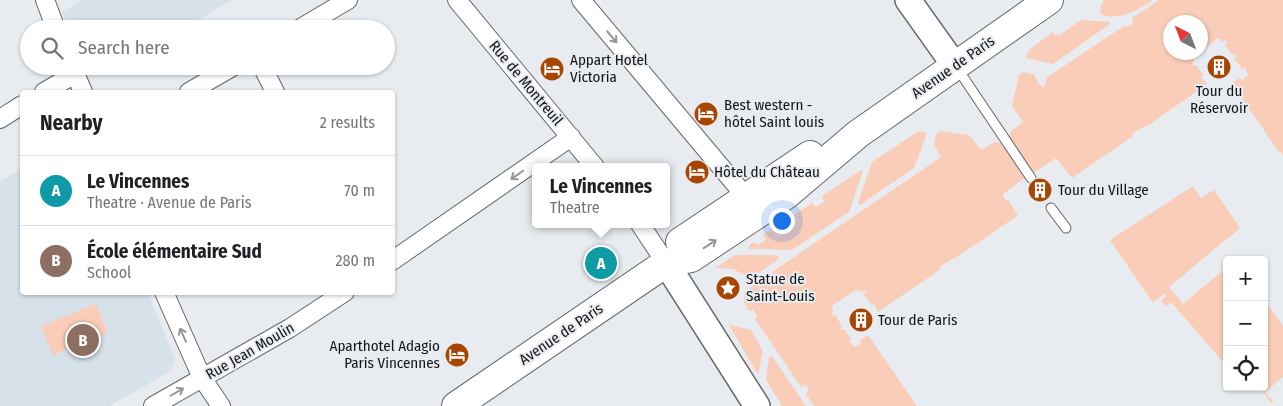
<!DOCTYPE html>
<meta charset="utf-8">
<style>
body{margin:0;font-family:"Fira Sans Condensed",sans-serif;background:#f6f6f6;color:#202124}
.controls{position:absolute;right:15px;bottom:15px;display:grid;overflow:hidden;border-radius:5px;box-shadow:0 1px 4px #0004}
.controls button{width:45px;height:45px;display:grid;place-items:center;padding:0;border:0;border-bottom:1px solid #e0e0e0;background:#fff;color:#202124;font:25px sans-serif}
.compass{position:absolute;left:1163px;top:15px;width:45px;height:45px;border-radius:50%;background:#fff;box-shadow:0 1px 4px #0004;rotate:318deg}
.you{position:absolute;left:781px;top:220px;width:18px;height:18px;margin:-12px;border:4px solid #fff;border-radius:50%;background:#1a73e8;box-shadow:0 0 0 8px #1a73e833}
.badge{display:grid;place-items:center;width:32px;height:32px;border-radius:50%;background:#0b8043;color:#fff;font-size:16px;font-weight:700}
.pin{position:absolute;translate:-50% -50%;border:2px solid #fff;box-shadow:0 1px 5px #0006}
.popup{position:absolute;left:532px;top:163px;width:138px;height:65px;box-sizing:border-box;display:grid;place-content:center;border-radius:5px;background:#fff;filter:drop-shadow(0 1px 4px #0005);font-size:16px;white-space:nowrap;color:#757577}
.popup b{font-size:19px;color:#202124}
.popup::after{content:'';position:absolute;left:50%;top:100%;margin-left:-10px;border:10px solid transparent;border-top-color:#fff}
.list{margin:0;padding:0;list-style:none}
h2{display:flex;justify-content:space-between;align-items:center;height:65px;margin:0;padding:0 20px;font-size:21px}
h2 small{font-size:16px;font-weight:400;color:#757577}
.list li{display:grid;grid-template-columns:32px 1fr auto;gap:15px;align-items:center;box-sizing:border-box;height:70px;padding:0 20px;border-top:1px solid #e0e0e0}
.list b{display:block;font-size:19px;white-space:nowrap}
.list p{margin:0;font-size:16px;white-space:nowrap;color:#757577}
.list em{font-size:16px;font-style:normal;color:#757577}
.icon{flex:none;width:28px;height:28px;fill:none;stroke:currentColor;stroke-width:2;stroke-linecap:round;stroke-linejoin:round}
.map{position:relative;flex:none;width:1283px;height:406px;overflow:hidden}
.search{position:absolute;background:#fff;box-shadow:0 1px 4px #0004;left:20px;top:20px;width:375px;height:55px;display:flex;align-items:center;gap:12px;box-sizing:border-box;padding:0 18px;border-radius:28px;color:#757577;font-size:19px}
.panel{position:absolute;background:#fff;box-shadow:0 1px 4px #0004;left:20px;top:90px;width:375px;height:205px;border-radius:5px}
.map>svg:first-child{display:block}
.built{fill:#d6e1e9}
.green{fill:#facdb8}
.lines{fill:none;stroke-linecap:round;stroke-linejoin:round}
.lane-casing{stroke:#63676a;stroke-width:11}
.street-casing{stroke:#63676a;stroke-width:20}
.secondary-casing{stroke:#63676a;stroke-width:28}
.primary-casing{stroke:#63676a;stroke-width:30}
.lane{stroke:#fff;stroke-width:9}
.street{stroke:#fff;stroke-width:18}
.secondary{stroke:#fff;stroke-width:25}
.primary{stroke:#fff;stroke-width:28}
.oneway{stroke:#959596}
.labels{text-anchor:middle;stroke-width:4;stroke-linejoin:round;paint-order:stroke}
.poi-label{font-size:15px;fill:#131415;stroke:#e8ecf0;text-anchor:start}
.street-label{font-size:15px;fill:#131415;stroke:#e8ecf0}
</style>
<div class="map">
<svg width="1283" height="406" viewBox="0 0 1283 406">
<rect width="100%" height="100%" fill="#e8ecf0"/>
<g class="built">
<path d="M 82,0 L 232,0 L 182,29 L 70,29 L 62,12 Z"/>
<path d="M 22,169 L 22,292 L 148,293 L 175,359 L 171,371 L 109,406 L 0,406 L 0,181 Z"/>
</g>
<g class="green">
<path d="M 1104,0 L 1153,0 C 1139,9 1118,22 1101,14 L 1100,7 Z"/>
<path d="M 1159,0 L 1283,0 L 1283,155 L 1280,151 L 1278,151 L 1232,83 L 1240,78 L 1242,80 L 1248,75 L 1245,68 L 1242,69 L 1234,58 L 1236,57 L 1235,54 L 1232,55 L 1225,45 L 1227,43 L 1225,40 L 1223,42 L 1218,38 L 1201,51 L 1200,22 L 1170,22 L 1170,52 L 1198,53 L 1193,55 L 1194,62 L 1192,64 L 1194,66 L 1196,65 L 1203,75 L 1201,77 L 1207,84 L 1146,127 L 1145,126 L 1132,134 L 1133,136 L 1072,178 L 1056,158 L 1033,173 L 1035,175 L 1027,181 L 1026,179 L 1023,179 L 1003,194 L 1006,201 L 1008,200 L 1017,214 L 1017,216 L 954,259 L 953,258 L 940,267 L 941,269 L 878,312 L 874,304 L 872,305 L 864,295 L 866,293 L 865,291 L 862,292 L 861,290 L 858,291 L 857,289 L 832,306 L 833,312 L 831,314 L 832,316 L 835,315 L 842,326 L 840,328 L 842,330 L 844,329 L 851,339 L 849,341 L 855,347 L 861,343 L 860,340 L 868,335 L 917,406 L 814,406 L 806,394 L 809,390 L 805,385 L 801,387 L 755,319 L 758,316 L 753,310 L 749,311 L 743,301 L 748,289 L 765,278 L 768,280 L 773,276 L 772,272 L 941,157 L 934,145 L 936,135 L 941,131 L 967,135 L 971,137 L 981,150 L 995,142 L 1000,143 L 1010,136 L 1011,131 L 1023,122 L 1012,106 L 1019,75 L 1023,72 L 1034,74 L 1039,84 L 1043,87 L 1046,84 L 1046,78 L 1124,26 L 1127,27 L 1133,23 L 1132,18 Z"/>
<path d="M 1081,20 L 1110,22 L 1110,24 L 1053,64 L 1026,58 L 1029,50 L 1053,32 L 1055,35 L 1060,35 Z"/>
<path d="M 919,131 L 926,132 L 926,136 L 914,168 L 860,205 L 858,203 L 872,162 Z"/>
<path d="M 861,170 L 863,171 L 849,212 L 792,250 L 748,249 L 750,244 L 754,242 L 757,245 L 766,240 L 763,235 L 812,203 L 816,207 L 824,202 L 822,196 Z"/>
<path d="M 1193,186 L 1201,198 L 1214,190 L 1240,228 L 1169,287 L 1183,304 L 1227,267 L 1227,357 L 1222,361 L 1171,302 L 1166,306 L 1161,301 L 1166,296 L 1164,294 L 1153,303 L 1110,240 Z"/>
<path d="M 735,255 L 775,255 L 778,256 L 779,259 L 751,278 L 733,269 L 715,268 Z"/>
<path d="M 1264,299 L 1283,326 L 1283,377 L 1265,392 L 1273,401 L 1271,403 L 1260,387 L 1264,387 Z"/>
<path d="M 96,304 L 108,333 L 53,355 L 41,326 Z"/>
<path d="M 729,325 L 751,330 L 763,351 L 758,375 Z"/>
<path d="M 772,356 L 806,406 L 782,406 L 766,380 L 769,357 Z"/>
</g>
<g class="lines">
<defs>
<g id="lane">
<path d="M 957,68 L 1031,178"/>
<path d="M 1051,208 L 1066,228"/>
</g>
<g id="street">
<path d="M 45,0 L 56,29"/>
<path d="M 457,0 L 595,167"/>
<path d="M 581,0 L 746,197"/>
<path d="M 299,29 L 348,0"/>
<path d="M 72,66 L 83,92"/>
<path d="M 262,66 L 275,92"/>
<path d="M 44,92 L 75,74"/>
<path d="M 189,92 L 234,66"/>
<path d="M 0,119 L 22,105"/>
<path d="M 640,224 L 666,263"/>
<path d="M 392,261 L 571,137"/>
<path d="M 164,292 L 202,378 L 221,406"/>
<path d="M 153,406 L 290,328 L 345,292"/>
</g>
<g id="secondary">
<path d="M 908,0 L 955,66"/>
<path d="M 666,263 L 757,406"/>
</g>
<g id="primary">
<path d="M 680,242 L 810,155"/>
<path d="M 456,406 L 666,263 L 691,258 L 786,195 L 858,134 L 1049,0"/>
</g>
</defs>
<use href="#lane" class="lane-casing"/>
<use href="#street" class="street-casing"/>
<use href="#secondary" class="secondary-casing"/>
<use href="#primary" class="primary-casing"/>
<use href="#lane" class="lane"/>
<use href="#street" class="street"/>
<use href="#secondary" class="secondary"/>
<use href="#primary" class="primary"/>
</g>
<defs><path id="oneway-shaft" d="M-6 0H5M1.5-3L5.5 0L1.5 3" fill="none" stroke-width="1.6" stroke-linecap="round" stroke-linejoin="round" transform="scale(1.25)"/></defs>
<g class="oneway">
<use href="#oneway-shaft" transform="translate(612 37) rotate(50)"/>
<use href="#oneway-shaft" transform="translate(517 175) rotate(145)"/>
<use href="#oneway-shaft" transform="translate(710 244) rotate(-33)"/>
<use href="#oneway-shaft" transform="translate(183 335) rotate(-114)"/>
<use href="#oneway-shaft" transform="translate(177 392) rotate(-30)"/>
</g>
<defs>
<symbol id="building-disc" viewBox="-11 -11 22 22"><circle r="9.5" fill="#a74603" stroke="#e8ecf0"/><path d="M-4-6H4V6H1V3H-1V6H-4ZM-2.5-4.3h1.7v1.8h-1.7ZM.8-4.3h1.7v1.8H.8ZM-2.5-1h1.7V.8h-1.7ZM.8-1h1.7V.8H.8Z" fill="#fff"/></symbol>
<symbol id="hotel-disc" viewBox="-11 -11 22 22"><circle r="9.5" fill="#a74603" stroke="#e8ecf0"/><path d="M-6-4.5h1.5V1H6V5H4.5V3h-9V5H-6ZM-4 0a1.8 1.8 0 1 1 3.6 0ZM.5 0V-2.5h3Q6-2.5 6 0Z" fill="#fff"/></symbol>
<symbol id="sight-disc" viewBox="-11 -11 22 22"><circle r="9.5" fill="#a74603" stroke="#e8ecf0"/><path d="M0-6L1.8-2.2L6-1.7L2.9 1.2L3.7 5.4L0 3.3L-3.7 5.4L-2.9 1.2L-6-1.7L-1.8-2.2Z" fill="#fff"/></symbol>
</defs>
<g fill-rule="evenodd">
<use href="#building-disc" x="1205" y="53" width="28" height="28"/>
<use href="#hotel-disc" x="538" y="55" width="28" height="28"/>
<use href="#hotel-disc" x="692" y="100" width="28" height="28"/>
<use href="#hotel-disc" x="683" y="158" width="28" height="28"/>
<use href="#building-disc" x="1026" y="176" width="28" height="28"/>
<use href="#sight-disc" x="714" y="274" width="28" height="28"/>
<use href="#building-disc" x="847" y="306" width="28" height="28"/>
<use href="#hotel-disc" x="443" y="341" width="28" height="28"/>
</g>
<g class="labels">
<g class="poi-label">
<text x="570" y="65">Appart Hotel<tspan x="570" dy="17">Victoria</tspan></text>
<text x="1219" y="96" text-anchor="middle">Tour du<tspan x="1219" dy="17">Réservoir</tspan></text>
<text x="724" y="110">Best western -<tspan x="724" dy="17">hôtel Saint louis</tspan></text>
<text x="714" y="177">Hôtel du Château</text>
<text x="1058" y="195">Tour du Village</text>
<text x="746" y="284">Statue de<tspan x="746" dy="17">Saint-Louis</tspan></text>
<text x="878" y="325">Tour de Paris</text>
<text x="440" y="351" text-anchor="end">Aparthotel Adagio<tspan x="440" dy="17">Paris Vincennes</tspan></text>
</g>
<g class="street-label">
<text transform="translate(953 67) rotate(-35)" y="5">Avenue de Paris</text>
<text transform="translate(526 83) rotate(50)" y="5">Rue de Montreuil</text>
<text transform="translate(561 334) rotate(-34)" y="5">Avenue de Paris</text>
<text transform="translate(250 351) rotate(-30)" y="5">Rue Jean Moulin</text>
</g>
</g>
</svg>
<div class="controls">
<button>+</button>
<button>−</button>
<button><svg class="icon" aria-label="locate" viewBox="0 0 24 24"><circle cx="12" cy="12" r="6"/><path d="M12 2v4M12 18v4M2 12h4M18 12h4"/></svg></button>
</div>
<svg class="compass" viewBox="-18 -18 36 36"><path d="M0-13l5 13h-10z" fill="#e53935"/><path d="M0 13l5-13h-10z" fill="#757577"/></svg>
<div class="you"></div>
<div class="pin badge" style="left:601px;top:263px;background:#0f9aa8">A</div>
<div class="popup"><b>Le Vincennes</b>Theatre</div>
<div class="pin badge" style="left:83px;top:340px;background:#8d6e63">B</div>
<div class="search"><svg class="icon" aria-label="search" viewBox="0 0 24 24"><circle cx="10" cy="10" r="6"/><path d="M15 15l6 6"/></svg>Search here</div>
<section class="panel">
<h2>Nearby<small>2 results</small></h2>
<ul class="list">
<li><span class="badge" style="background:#0f9aa8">A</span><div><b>Le Vincennes</b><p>Theatre · Avenue de Paris</p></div><em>70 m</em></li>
<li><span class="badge" style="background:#8d6e63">B</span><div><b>École élémentaire Sud</b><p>School</p></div><em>280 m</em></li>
</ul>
</section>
</div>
